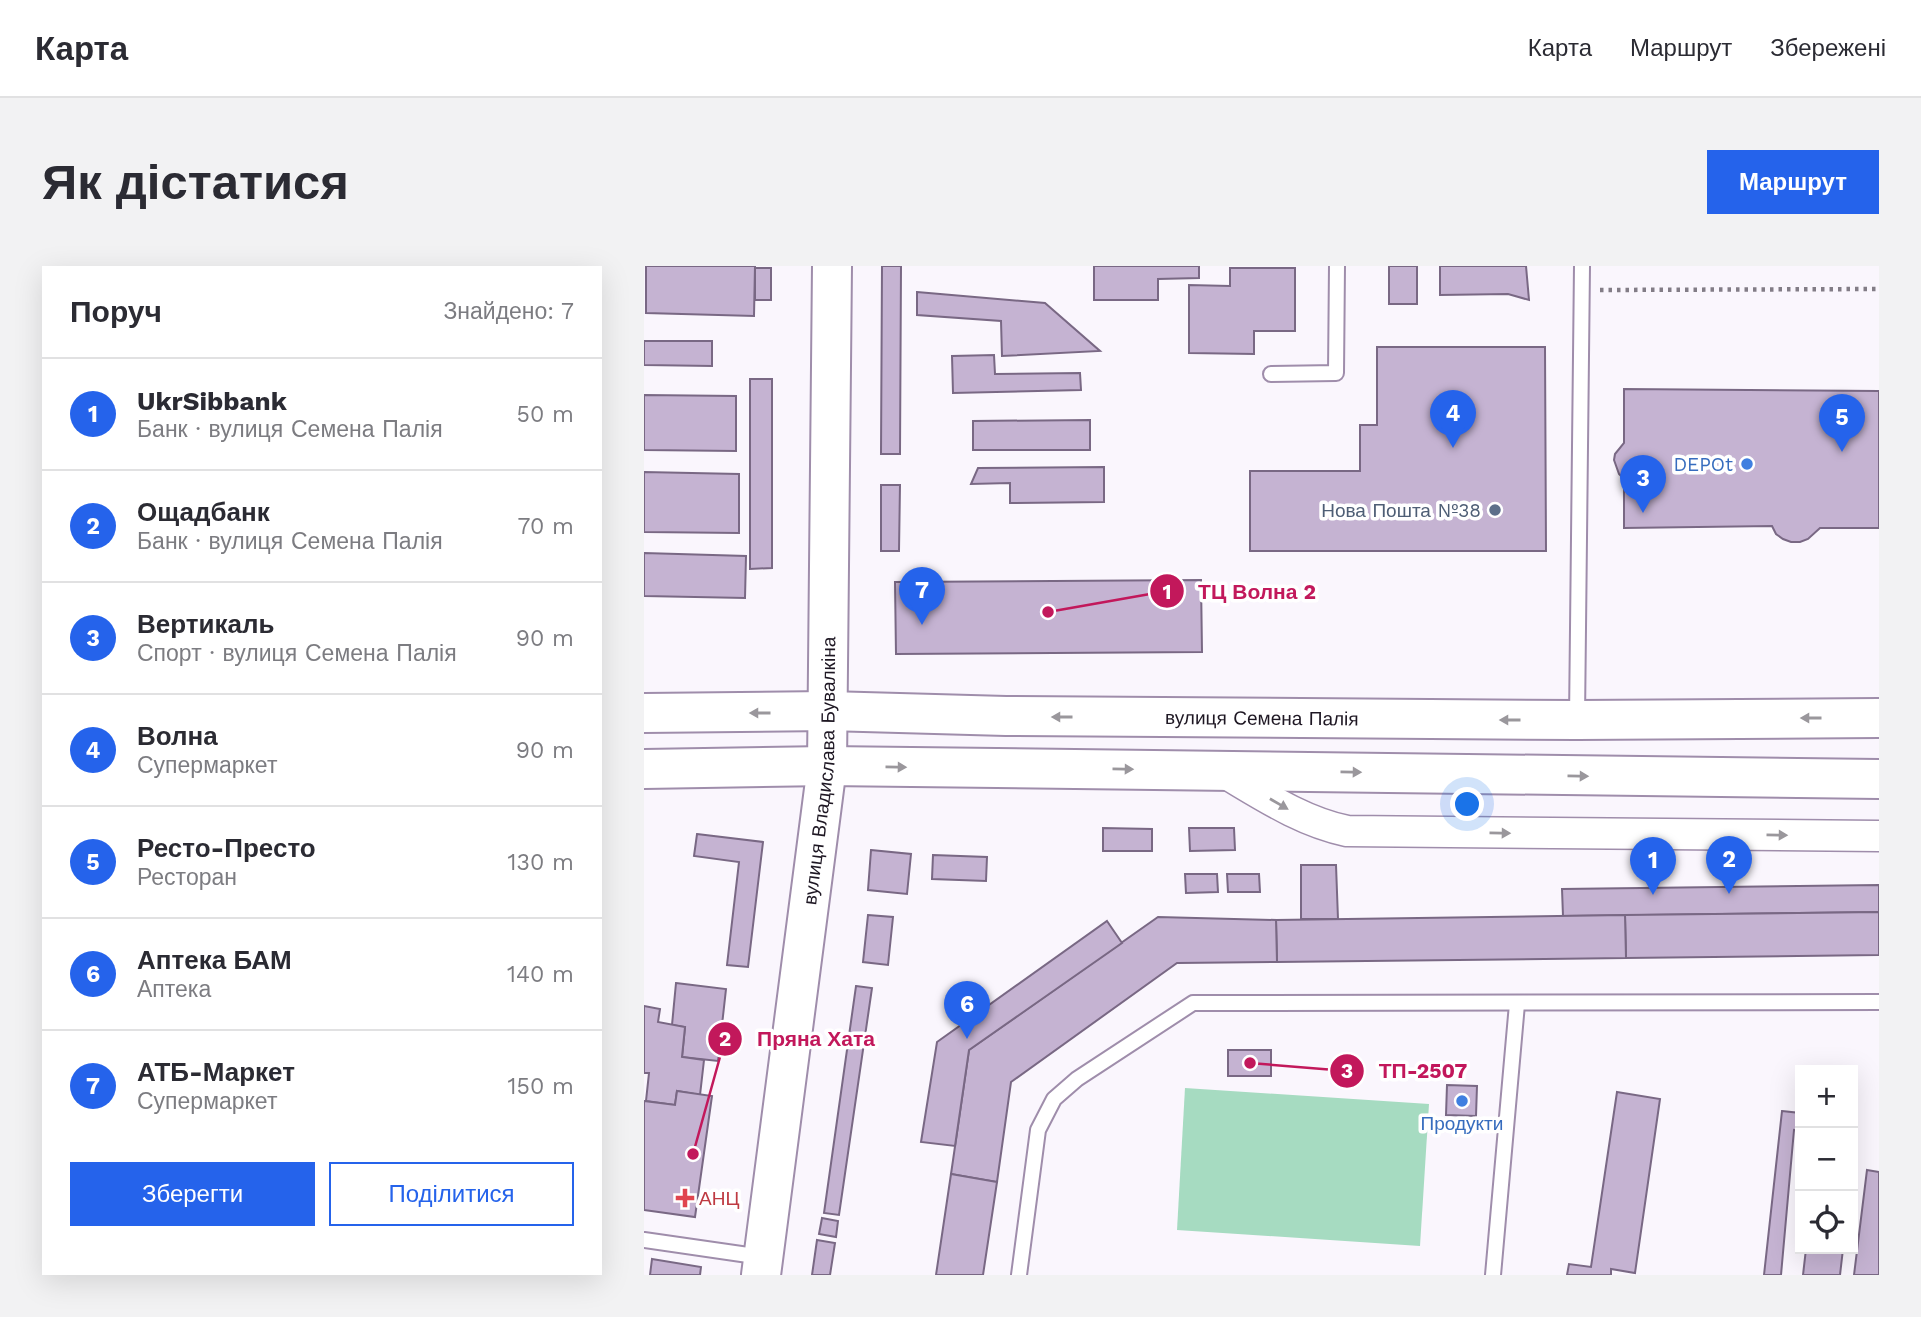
<!DOCTYPE html>
<html lang="uk">
<meta charset="utf-8">
<style>
body{margin:0;font-family:"Work Sans",sans-serif;background:#f2f2f3;color:#2b2b33}
.controls{position:absolute;right:21px;bottom:21px;display:grid;overflow:hidden;border-radius:0px;box-shadow:0 7px 28px #0002}
.controls button{width:63px;height:63px;display:grid;place-items:center;padding:0;border:0;border-bottom:2px solid #e1e1e2;background:#fff;color:#2b2b33;font:35px sans-serif}
.you{position:absolute;left:824px;top:539px;width:24px;height:24px;margin:-18px;border:5px solid #fff;border-radius:50%;background:#1a73e8;box-shadow:0 0 0 10px #1a73e833}
.badge{display:grid;place-items:center;width:46px;height:46px;border-radius:50%;background:#2563eb;color:#fff;font-size:23px;font-weight:700}
.pin{position:absolute;translate:-50% -58px;filter:drop-shadow(0 2px 4px #0008)}
.pin::after{content:'';position:absolute;top:37px;width:24px;height:21px;background:inherit;clip-path:polygon(0 0,100% 0,50% 100%)}
.list{margin:0;padding:0;list-style:none}
h2{display:flex;justify-content:space-between;align-items:center;height:91px;margin:0;padding:0 28px;font-size:30px}
h2 small{font-size:23px;font-weight:400;color:#7c7c81}
.list li{display:grid;grid-template-columns:46px 1fr auto;gap:21px;align-items:center;box-sizing:border-box;height:112px;padding:0 28px;border-top:2px solid #e1e1e2}
.list b{display:block;font-size:26px;white-space:nowrap}
.list p{margin:0;font-size:23px;white-space:nowrap;color:#7c7c81}
.list em{font-size:23px;font-style:normal;color:#7c7c81}
.actions{display:flex;gap:14px;padding:21px 28px}
.actions a{flex:1;padding:16px 0;border:2px solid #2563eb;border-radius:0px;text-align:center;font-size:24px;color:#2563eb}
.actions .main{background:#2563eb;color:#fff}
.icon{flex:none;width:38px;height:38px;fill:none;stroke:currentColor;stroke-width:2;stroke-linecap:round;stroke-linejoin:round}
.map{position:relative;flex:none;width:1235px;height:1009px;overflow:hidden;border-radius:0px}
header{display:flex;align-items:center;gap:42px;box-sizing:border-box;height:98px;padding:0 35px;background:#fff;border-bottom:2px solid #e1e1e2}
header strong{font-size:33px}
nav{display:flex;gap:38px;margin-inline-start:auto;font-size:24px}
.intro{display:flex;align-items:center;justify-content:space-between;box-sizing:border-box;height:168px;padding:0 42px}
h1{margin:0;font-size:49px}
.button{padding:18px 32px;border-radius:0px;background:#2563eb;color:#fff;font-size:24px;font-weight:700}
main{display:flex;gap:42px;padding:0 42px}
aside{flex:1;background:#fff;border-radius:0px;box-shadow:0 7px 28px #0002}
.map>svg:first-child{display:block}
.green{fill:#a6dbc1}
.building{fill:#c5b3d2;stroke:#796884;stroke-width:2}
.lines{fill:none;stroke-linecap:round;stroke-linejoin:round}
.lane-casing{stroke:#9f8dab;stroke-width:18}
.street-casing{stroke:#9f8dab;stroke-width:33}
.secondary-casing{stroke:#9f8dab;stroke-width:42}
.primary-casing{stroke:#9f8dab;stroke-width:42}
.path{stroke:#827c86;stroke-width:4.5;stroke-dasharray:3.5 5;stroke-linecap:butt}
.lane{stroke:#fff;stroke-width:14}
.street{stroke:#fff;stroke-width:30}
.secondary{stroke:#fff;stroke-width:38}
.primary{stroke:#fff;stroke-width:38}
.oneway{fill:#9a979c}
.shop-dot{fill:#3f7fe0;stroke:#fff;stroke-width:2.5}
.service-dot{fill:#5c6f8a;stroke:#fff;stroke-width:2.5}
.health-dot{fill:#e0444e;stroke:#fff;stroke-width:2.5}
.labels{text-anchor:middle;stroke-width:7;stroke-linejoin:round;paint-order:stroke}
.shop-label{font-size:19px;fill:#366cbe;stroke:#fff;text-anchor:end}
.service-label{font-size:19px;fill:#4e5e75;stroke:#fff;text-anchor:end}
.street-label{font-size:19px;fill:#1e1723;stroke:#fff}
.health-label{font-size:19px;fill:#be3a42;stroke:#fff;text-anchor:start}
.leader{fill:none;stroke:#c2185b;stroke-width:2.5}
.callout-dot{fill:#c2185b;stroke:#fff;stroke-width:2.5}
.mark-label{font-size:21px;text-anchor:middle;font-weight:bold;fill:#fff}
.callout-label{font-size:21px;text-anchor:middle;font-weight:bold;fill:#c2185b;stroke:#fff;stroke-width:7;stroke-linejoin:round;paint-order:stroke}
</style>
<header>
<strong>Карта</strong>
<nav><a>Карта</a><a>Маршрут</a><a>Збережені</a></nav>
</header>
<div class="intro"><h1>Як дістатися</h1><a class="button">Маршрут</a></div>
<main>
<aside>
<h2>Поруч<small>Знайдено: 7</small></h2>
<ul class="list">
<li><span class="badge">1</span><div><b>UkrSibbank</b><p>Банк · вулиця Семена Палія</p></div><em>50 m</em></li>
<li><span class="badge">2</span><div><b>Ощадбанк</b><p>Банк · вулиця Семена Палія</p></div><em>70 m</em></li>
<li><span class="badge">3</span><div><b>Вертикаль</b><p>Спорт · вулиця Семена Палія</p></div><em>90 m</em></li>
<li><span class="badge">4</span><div><b>Волна</b><p>Супермаркет</p></div><em>90 m</em></li>
<li><span class="badge">5</span><div><b>Ресто-Престо</b><p>Ресторан</p></div><em>130 m</em></li>
<li><span class="badge">6</span><div><b>Аптека БАМ</b><p>Аптека</p></div><em>140 m</em></li>
<li><span class="badge">7</span><div><b>АТБ-Маркет</b><p>Супермаркет</p></div><em>150 m</em></li>
</ul>
<div class="actions"><a class="main">Зберегти</a><a>Поділитися</a></div>
</aside>
<div class="map">
<svg width="1235" height="1009" viewBox="0 0 1235 1009">
<rect width="100%" height="100%" fill="#faf6fd"/>
<path class="green" d="M 541,822 L 785,838 L 776,980 L 533,964 Z"/>
<g class="building">
<path d="M 2,0 L 111,0 L 110,50 L 2,47 Z"/>
<path d="M 238,0 L 257,0 L 256,188 L 237,188 Z"/>
<path d="M 450,0 L 555,0 L 555,12 L 514,13 L 514,34 L 450,34 Z"/>
<rect x="745" y="0" width="28" height="38"/>
<path d="M 796,0 L 882,0 L 885,34 L 864,28 L 796,29 Z"/>
<rect x="111" y="2" width="16" height="32"/>
<path d="M 586,2 L 651,2 L 651,65 L 610,65 L 610,88 L 545,87 L 545,19 L 586,20 Z"/>
<path d="M 273,26 L 401,37 L 456,85 L 358,90 L 357,55 L 273,49 Z"/>
<path d="M 0,75 L 68,75 L 68,100 L 0,99 Z"/>
<path d="M 733,81 L 901,81 L 902,285 L 606,285 L 606,205 L 716,205 L 716,159 L 733,159 Z"/>
<path d="M 350,89 L 351,108 L 436,107 L 437,124 L 309,127 L 308,90 Z"/>
<path d="M 106,113 L 128,113 L 128,302 L 106,303 Z"/>
<path d="M 980,123 L 1235,125 L 1235,262 L 1176,262 L 1164,273 L 1156,276 L 1147,276 L 1139,273 L 1132,268 L 1128,260 L 980,262 L 980,213 L 975,208 L 970,194 L 971,188 L 980,177 Z"/>
<path d="M 0,129 L 92,130 L 92,185 L 0,184 Z"/>
<path d="M 446,154 L 446,184 L 329,184 L 329,155 Z"/>
<path d="M 460,201 L 460,236 L 366,237 L 366,217 L 327,218 L 334,202 Z"/>
<path d="M 0,206 L 95,208 L 95,267 L 0,266 Z"/>
<path d="M 237,219 L 256,219 L 255,285 L 237,285 Z"/>
<path d="M 0,287 L 102,290 L 101,332 L 0,330 Z"/>
<path d="M 557,314 L 558,386 L 252,388 L 251,316 Z"/>
<path d="M 459,562 L 508,563 L 508,585 L 459,585 Z"/>
<path d="M 545,562 L 590,562 L 591,584 L 546,585 Z"/>
<path d="M 53,568 L 119,576 L 104,701 L 83,699 L 95,596 L 50,590 Z"/>
<path d="M 227,584 L 267,588 L 263,628 L 224,624 Z"/>
<path d="M 289,589 L 343,591 L 342,615 L 288,613 Z"/>
<path d="M 657,599 L 692,599 L 694,653 L 657,653 Z"/>
<path d="M 541,608 L 573,608 L 574,626 L 542,627 Z"/>
<path d="M 583,608 L 615,608 L 616,626 L 584,626 Z"/>
<path d="M 1235,619 L 1235,646 L 919,650 L 918,623 Z"/>
<path d="M 1235,646 L 1235,689 L 982,692 L 981,649 Z"/>
<path d="M 224,649 L 249,651 L 244,699 L 219,696 Z"/>
<path d="M 981,649 L 982,692 L 633,696 L 632,654 Z"/>
<path d="M 514,651 L 632,654 L 633,696 L 533,697 L 367,816 L 353,916 L 307,908 L 325,784 Z"/>
<path d="M 463,655 L 478,677 L 325,784 L 311,880 L 277,876 L 293,776 Z"/>
<path d="M 32,717 L 82,723 L 74,795 L 38,791 L 41,761 L 28,759 Z"/>
<path d="M 212,720 L 228,722 L 195,949 L 180,947 Z"/>
<path d="M 0,740 L 16,743 L 14,756 L 41,761 L 38,791 L 60,794 L 56,829 L 33,825 L 31,839 L 2,835 L 5,807 L 0,807 Z"/>
<rect x="584" y="784" width="43" height="26"/>
<path d="M 803,819 L 833,820 L 832,850 L 802,849 Z"/>
<path d="M 33,825 L 68,830 L 51,951 L 0,944 L 0,835 L 31,839 Z"/>
<path d="M 973,826 L 1016,833 L 991,1007 L 967,1003 L 967,1009 L 923,1009 L 925,998 L 947,1001 Z"/>
<path d="M 1138,845 L 1156,847 L 1156,865 L 1150,864 L 1137,1009 L 1120,1009 Z"/>
<path d="M 1223,904 L 1235,906 L 1235,1009 L 1210,1009 Z"/>
<path d="M 307,908 L 353,916 L 339,1009 L 292,1009 Z"/>
<path d="M 178,952 L 194,955 L 192,971 L 175,968 Z"/>
<path d="M 173,974 L 191,977 L 186,1009 L 168,1009 Z"/>
<path d="M 1162,983 L 1199,983 L 1196,1009 L 1159,1009 Z"/>
<path d="M 8,993 L 57,1001 L 56,1009 L 6,1009 Z"/>
</g>
<g class="lines">
<defs>
<g id="lane">
<path d="M 627,108 L 692,107 L 693,0"/>
<path d="M 933,453 L 938,0"/>
<path d="M 0,974 L 118,991"/>
<path d="M 375,1009 L 394,864 L 410,833 L 433,813 L 549,737 L 1235,736"/>
<path d="M 849,1009 L 873,738"/>
</g>
<path id="street" d="M 576,504 C 617,528 656,555 703,565 L 1235,570"/>
<g id="secondary">
<path id="s1" d="M 117,1009 L 183,500 L 188,0"/>
</g>
<g id="primary">
<path id="s2" d="M 0,447 L 184,445 L 362,450 L 933,454 L 1235,452"/>
<path d="M 0,503 L 183,500 L 1235,513"/>
</g>
</defs>
<use href="#lane" class="lane-casing"/>
<use href="#street" class="street-casing"/>
<use href="#secondary" class="secondary-casing"/>
<use href="#primary" class="primary-casing"/>
<path class="path" d="M 956,24 L 1235,23"/>
<use href="#lane" class="lane"/>
<use href="#street" class="street"/>
<use href="#secondary" class="secondary"/>
<use href="#primary" class="primary"/>
</g>
<defs><path id="oneway-solid" d="M-6-.8H1V-3.2L6.5 0L1 3.2V.8H-6Z" transform="scale(1.75)"/></defs>
<g class="oneway">
<use href="#oneway-solid" transform="translate(116 447) rotate(180)"/>
<use href="#oneway-solid" transform="translate(418 451) rotate(-180)"/>
<use href="#oneway-solid" transform="translate(1167 452) rotate(180)"/>
<use href="#oneway-solid" transform="translate(866 454) rotate(-180)"/>
<use href="#oneway-solid" transform="translate(252 501) rotate(1)"/>
<use href="#oneway-solid" transform="translate(479 503) rotate(1)"/>
<use href="#oneway-solid" transform="translate(707 506) rotate(1)"/>
<use href="#oneway-solid" transform="translate(934 510) rotate(1)"/>
<use href="#oneway-solid" transform="translate(635 538) rotate(30)"/>
<use href="#oneway-solid" transform="translate(856 567) rotate(1)"/>
<use href="#oneway-solid" transform="translate(1133 569) rotate(1)"/>
</g>
<g class="shop-dot">
<circle cx="1103" cy="198" r="7"/>
<circle cx="818" cy="835" r="7"/>
</g>
<circle class="service-dot" cx="851" cy="244" r="7"/>
<path class="health-dot" d="M37.5 921.5h7v7h7v7h-7v7h-7v-7h-7v-7h7z"/>
<g class="labels">
<g class="shop-label">
<text x="1089" y="205">DEPOt</text>
<text x="818" y="864" text-anchor="middle">Продукти</text>
</g>
<g class="service-label">
<text x="837" y="251">Нова Пошта №38</text>
</g>
<g class="street-label">
<text dy="7" stroke="none"><textPath href="#s2" startOffset="618">вулиця Семена Палія</textPath></text>
<text dy="7" stroke="none"><textPath href="#s1" startOffset="508">вулиця Владислава Бувалкіна</textPath></text>
</g>
<g class="health-label">
<text x="55" y="939">АНЦ</text>
</g>
</g>
<path class="leader" d="M404 346L523 325M49 888L81 773M606 797L703 805"/>
<g class="callout-dot">
<circle cx="404" cy="346" r="7"/>
<circle cx="49" cy="888" r="7"/>
<circle cx="606" cy="797" r="7"/>
<circle cx="523" cy="325" r="18"/>
<circle cx="81" cy="773" r="18"/>
<circle cx="703" cy="805" r="18"/>
</g>
<g class="mark-label">
<text x="523" y="333">1</text>
<text x="81" y="780">2</text>
<text x="703" y="812">3</text>
</g>
<g class="callout-label">
<text x="613" y="333">ТЦ Волна 2</text>
<text x="172" y="780">Пряна Хата</text>
<text x="779" y="812">ТП-2507</text>
</g>
</svg>
<div class="controls">
<button>+</button>
<button>−</button>
<button><svg class="icon" aria-label="locate" viewBox="0 0 24 24"><circle cx="12" cy="12" r="6"/><path d="M12 2v4M12 18v4M2 12h4M18 12h4"/></svg></button>
</div>
<div class="you"></div>
<div class="pin badge" style="left:1009px;top:629px">1</div>
<div class="pin badge" style="left:1085px;top:628px">2</div>
<div class="pin badge" style="left:999px;top:247px">3</div>
<div class="pin badge" style="left:809px;top:182px">4</div>
<div class="pin badge" style="left:1198px;top:186px">5</div>
<div class="pin badge" style="left:323px;top:773px">6</div>
<div class="pin badge" style="left:278px;top:359px">7</div>
</div>
</main>
